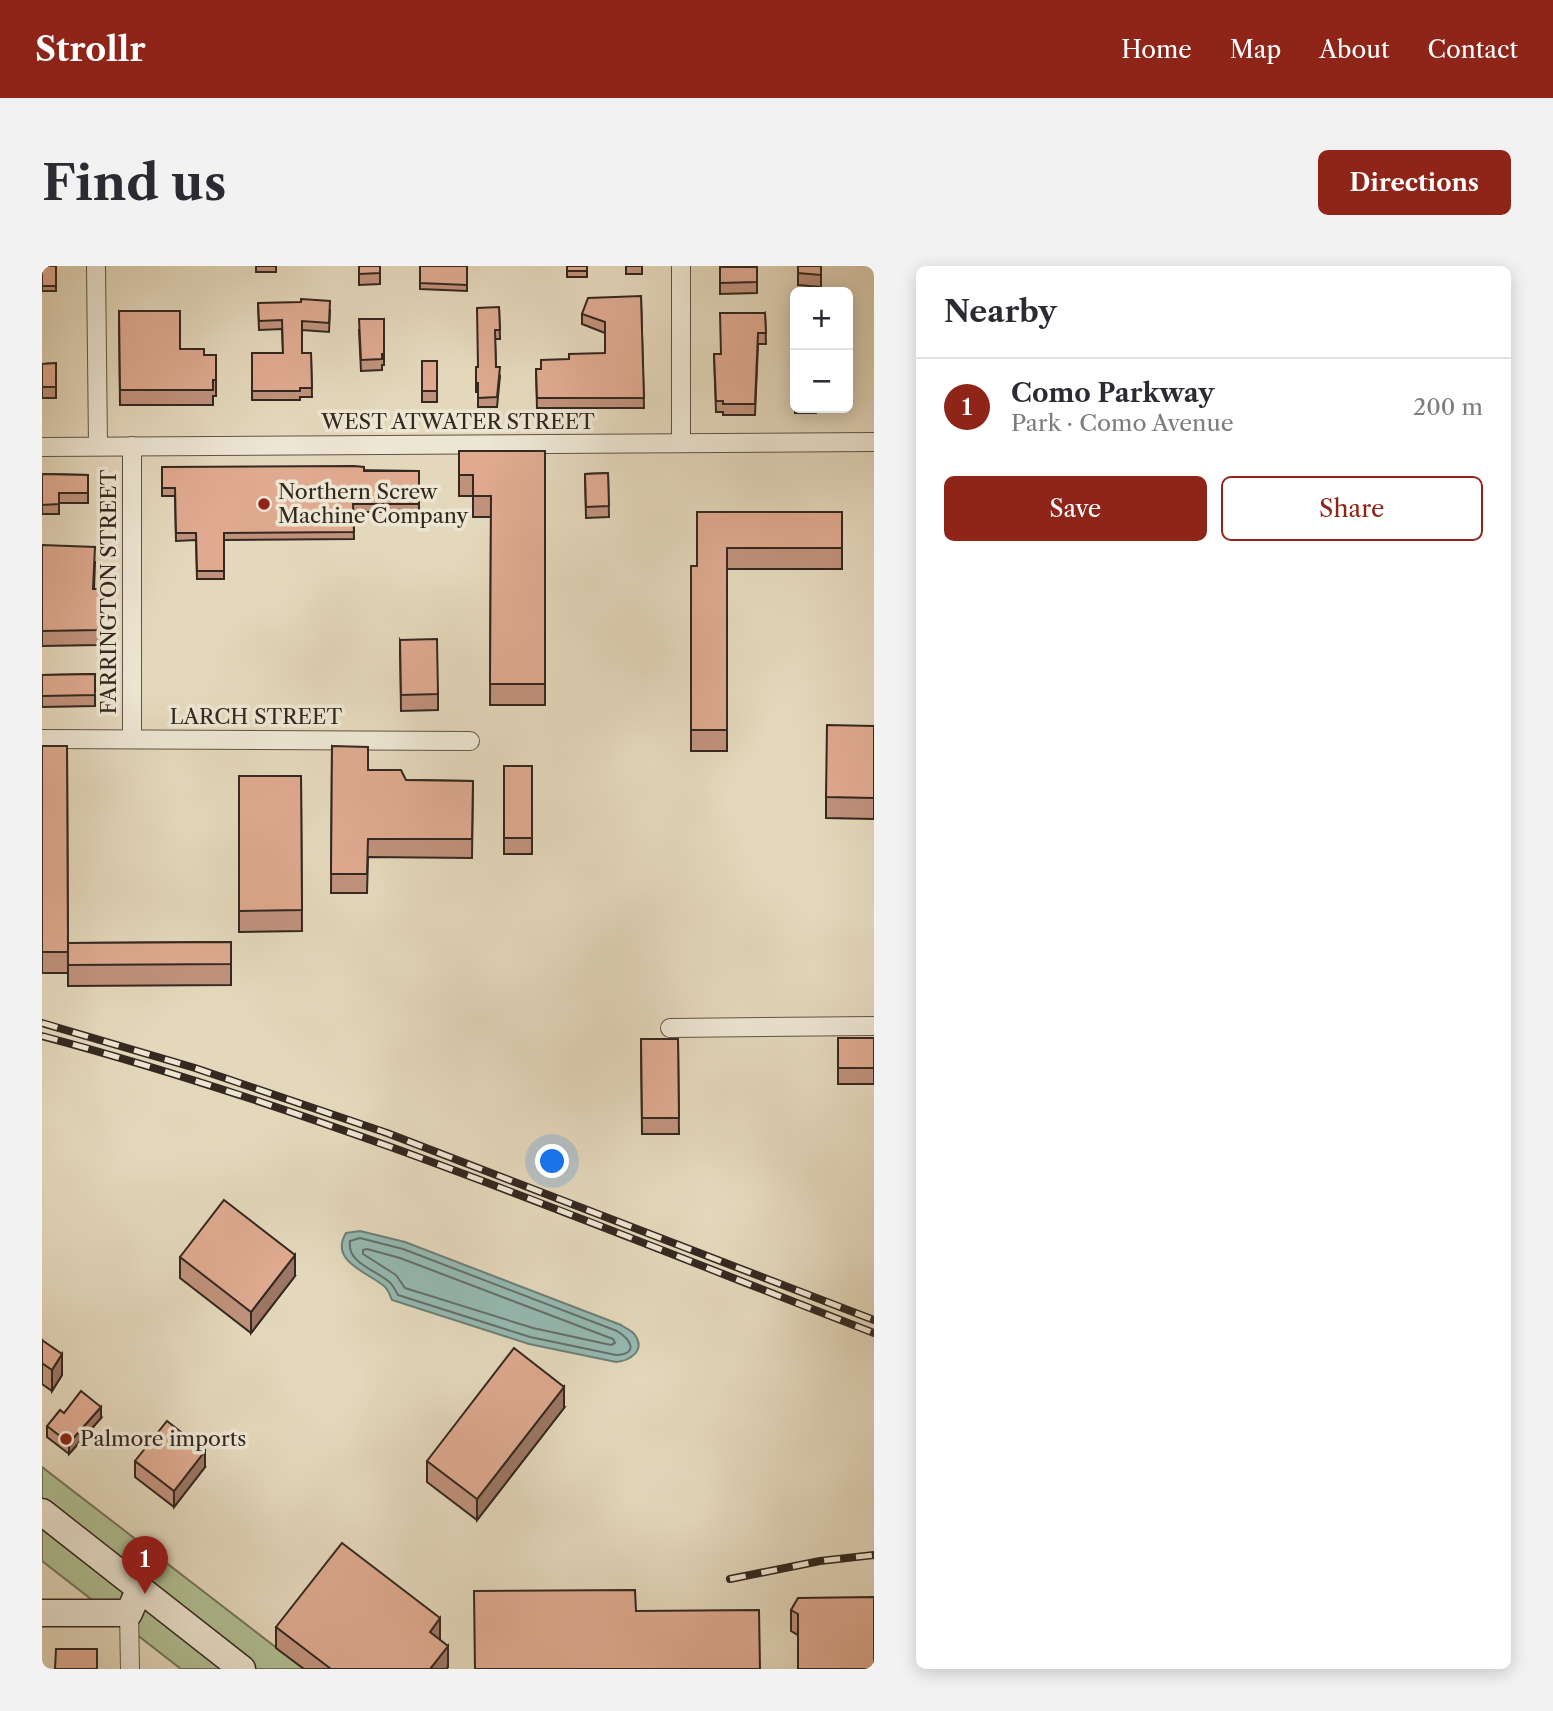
<!DOCTYPE html>
<meta charset="utf-8">
<style>
body{margin:0;font-family:"Libre Caslon Text",serif;background:#f2f2f3;color:#2b2b33}
.controls{position:absolute;right:21px;top:21px;display:grid;overflow:hidden;border-radius:10px;box-shadow:0 4px 18px #0003}
.controls button{width:63px;height:63px;display:grid;place-items:center;padding:0;border:0;border-bottom:2px solid #e1e1e2;background:#fff;color:#2b2b33;font:35px sans-serif}
.you{position:absolute;left:511px;top:896px;width:24px;height:24px;margin:-18px;border:5px solid #fff;border-radius:50%;background:#1a73e8;box-shadow:0 0 0 10px #1a73e833}
.badge{display:grid;place-items:center;width:46px;height:46px;border-radius:50%;background:#8f2418;color:#fff;font-size:23px;font-weight:700}
.pin{position:absolute;translate:-50% -58px;filter:drop-shadow(0 2px 4px #0008)}
.pin::after{content:'';position:absolute;top:37px;width:24px;height:21px;background:inherit;clip-path:polygon(0 0,100% 0,50% 100%)}
.list{margin:0;padding:0;list-style:none}
h2{display:flex;justify-content:space-between;align-items:center;height:91px;margin:0;padding:0 28px;font-size:30px}
h2 small{font-size:23px;font-weight:400;color:#7c7c81}
.list li{display:grid;grid-template-columns:46px 1fr auto;gap:21px;align-items:center;box-sizing:border-box;height:98px;padding:0 28px;border-top:2px solid #e1e1e2}
.list b{display:block;font-size:26px;white-space:nowrap}
.list p{margin:0;font-size:23px;white-space:nowrap;color:#7c7c81}
.list em{font-size:23px;font-style:normal;color:#7c7c81}
.actions{display:flex;gap:14px;padding:21px 28px}
.actions a{flex:1;padding:16px 0;border:2px solid #8f2418;border-radius:10px;text-align:center;font-size:24px;color:#8f2418}
.actions .main{background:#8f2418;color:#fff}
.map{position:relative;flex:none;width:832px;height:1403px;overflow:hidden;border-radius:10px}
header{display:flex;align-items:center;gap:42px;box-sizing:border-box;height:98px;padding:0 35px;background:#8f2418;color:#fff}
header strong{font-size:33px}
nav{display:flex;gap:38px;margin-inline-start:auto;font-size:24px}
.intro{display:flex;align-items:center;justify-content:space-between;box-sizing:border-box;height:168px;padding:0 42px}
h1{margin:0;font-size:49px}
.button{padding:18px 32px;border-radius:10px;background:#8f2418;color:#fff;font-size:24px;font-weight:700}
main{display:flex;gap:42px;padding:0 42px}
aside{flex:1;background:#fff;border-radius:10px;box-shadow:0 4px 18px #0003}
.map>svg:first-child{display:block}
.green{fill:#b0c094;stroke:#72745a;stroke-width:2}
.water{fill:#95b9b2;stroke:#6e7f78;stroke-width:2}
.lines{fill:none;stroke-linecap:round;stroke-linejoin:round}
.shore{stroke:#647069;stroke-width:2}
.minor-casing{stroke:#605447;stroke-width:20}
.secondary-casing{stroke:#342820;stroke-width:29}
.minor{stroke:#ede6d3;stroke-width:18}
.secondary{stroke:#ede6d3;stroke-width:26}
.rail-casing{stroke:#342820;stroke-width:8}
.rail{stroke:#ede6d3;stroke-width:5;stroke-dasharray:16;stroke-linecap:butt}
.wall{fill:#c0927c;stroke:#342820;stroke-width:2}
.shaded-wall{fill:#9c7765;stroke:#342820;stroke-width:2}
.building{fill:#dfaa90;stroke:#342820;stroke-width:2}
.poi-dot{fill:#8f2418;stroke:#ede6d3;stroke-width:2.5}
.labels{text-anchor:middle;stroke-width:7;stroke-linejoin:round;paint-order:stroke}
.street-label{font-size:21px;fill:#342820;stroke:#ede6d3}
.poi-label{font-size:21px;fill:#342820;stroke:#ede6d3;text-anchor:start}
</style>
<header>
<strong>Strollr</strong>
<nav><a>Home</a><a>Map</a><a>About</a><a>Contact</a></nav>
</header>
<div class="intro"><h1>Find us</h1><a class="button">Directions</a></div>
<main>
<div class="map">
<svg width="832" height="1403" viewBox="0 0 832 1403">
<rect width="100%" height="100%" fill="#e4d8bc"/>
<filter id="stains"><feTurbulence type="fractalNoise" baseFrequency=".00286" numOctaves="4"/><feColorMatrix values="0 0 0 0 .2 0 0 0 0 .09 0 0 0 0 .02 0 0 0 .5 -.17"/></filter>
<radialGradient id="worn" r=".72"><stop offset=".6" stop-color="#630" stop-opacity="0"/><stop offset="1" stop-color="#630" stop-opacity=".3"/></radialGradient>
<path class="green" d="M 0,1201 L 262,1403 L 139,1403 L 0,1295 Z"/>
<path class="water" d="M 318,965 L 363,976 L 579,1059 C 583,1062 591,1065 593,1069 C 604,1085 587,1095 574,1096 L 487,1078 L 350,1034 C 348,1029 346,1023 342,1020 C 325,1006 287,995 304,967 Z"/>
<g class="lines">
<g class="shore">
<path d="M 318,972 L 361,983 L 575,1065 C 588,1073 598,1088 574,1089 L 488,1071 L 356,1029 C 353,1024 351,1018 346,1015 C 332,1003 305,997 308,975 Z"/>
<path d="M 325,983 L 358,992 L 571,1073 L 573,1077 L 569,1079 L 491,1062 L 363,1022 L 354,1009 L 321,988 L 321,984 Z"/>
</g>
<defs>
<g id="minor">
<path d="M 54,0 L 56,180"/>
<path d="M 639,0 L 639,177"/>
<path d="M 0,181 L 832,176"/>
<path d="M 0,473 L 428,475"/>
<path d="M 90,473 L 90,180"/>
<path d="M 628,762 L 832,760"/>
<path d="M 87,1347 L 88,1403"/>
</g>
<g id="secondary">
<path d="M 0,1246 L 200,1403"/>
<path d="M 0,1347 L 87,1347 L 98,1322"/>
</g>
</defs>
<use href="#minor" class="minor-casing"/>
<use href="#secondary" class="secondary-casing"/>
<use href="#minor" class="minor"/>
<use href="#secondary" class="secondary"/>
<defs>
<g id="rail">
<path d="M 0,757 L 153,802 L 345,867 L 832,1054"/>
<path d="M 0,770 C 285,846 558,961 832,1067"/>
<path d="M 688,1313 L 778,1295 L 832,1289"/>
</g>
</defs>
<use href="#rail" class="rail-casing"/>
<use href="#rail" class="rail"/>
</g>
<g class="wall">
<rect x="0" y="0" width="14" height="25"/>
<rect x="214" y="0" width="20" height="6"/>
<path d="M 317,0 L 338,0 L 338,18 L 317,19 Z"/>
<path d="M 378,0 L 425,0 L 425,25 L 378,23 Z"/>
<rect x="525" y="0" width="20" height="11"/>
<rect x="584" y="0" width="16" height="8"/>
<path d="M 756,0 L 779,0 L 779,21 L 756,19 Z"/>
<path d="M 678,1 L 715,1 L 715,27 L 678,28 Z"/>
<path d="M 599,30 L 602,142 L 495,142 L 494,103 L 499,103 L 527,93 L 563,87 L 563,67 L 540,58 L 540,48 Z"/>
<path d="M 216,37 L 288,44 L 287,66 L 260,64 L 260,87 L 269,87 L 270,131 L 258,131 L 258,134 L 210,134 L 210,87 L 241,87 L 240,63 L 217,64 Z"/>
<path d="M 457,41 L 458,73 L 453,73 L 454,101 L 458,110 L 455,141 L 436,141 L 436,126 L 434,126 L 434,101 L 436,101 Z"/>
<path d="M 77,45 L 138,83 L 162,89 L 174,89 L 174,130 L 171,130 L 171,139 L 78,139 Z"/>
<path d="M 723,47 L 724,78 L 716,78 L 713,149 L 681,149 L 681,146 L 674,146 L 672,88 L 678,88 Z"/>
<path d="M 342,53 L 342,99 L 340,99 L 340,104 L 319,105 L 317,64 Z"/>
<rect x="380" y="95" width="15" height="41"/>
<path d="M 14,97 L 14,132 L 0,132 L 0,98 Z"/>
<path d="M 752,122 L 774,142 L 774,147 L 753,147 Z"/>
<path d="M 417,185 L 503,185 L 503,439 L 448,439 L 449,251 L 431,251 L 431,230 L 417,230 Z"/>
<path d="M 120,201 L 377,205 L 377,246 L 311,246 L 312,273 L 182,274 L 182,313 L 155,313 L 154,274 L 134,275 L 133,230 L 120,230 Z"/>
<path d="M 566,207 L 567,251 L 544,252 L 543,208 Z"/>
<path d="M 0,208 L 46,209 L 46,237 L 17,237 L 17,248 L 0,248 Z"/>
<path d="M 655,246 L 800,246 L 800,303 L 685,303 L 685,485 L 649,485 L 649,300 L 655,300 Z"/>
<path d="M 0,279 L 53,296 L 52,323 L 57,323 L 57,379 L 0,380 Z"/>
<path d="M 358,374 L 396,428 L 396,444 L 359,445 Z"/>
<path d="M 53,408 L 53,440 L 0,441 L 0,409 Z"/>
<path d="M 832,460 L 832,553 L 784,552 L 784,531 Z"/>
<path d="M 0,480 L 25,480 L 26,707 L 0,707 Z"/>
<path d="M 290,480 L 326,504 L 364,514 L 431,515 L 430,592 L 326,591 L 325,627 L 289,627 Z"/>
<rect x="462" y="500" width="28" height="88"/>
<path d="M 197,510 L 259,510 L 260,665 L 197,666 Z"/>
<path d="M 189,676 L 189,719 L 26,720 L 26,677 Z"/>
<rect x="796" y="772" width="36" height="46"/>
<path d="M 599,773 L 636,773 L 637,868 L 600,868 Z"/>
<path d="M 138,991 L 253,1010 L 209,1067 L 138,1012 Z"/>
<path d="M 0,1074 L 20,1109 L 10,1125 L 0,1118 Z"/>
<path d="M 522,1142 L 435,1254 L 385,1216 L 385,1195 Z"/>
<path d="M 59,1152 L 27,1188 L 5,1171 L 5,1160 Z"/>
<path d="M 93,1195 L 163,1201 L 132,1241 L 93,1211 Z"/>
<path d="M 832,1331 L 756,1369 L 749,1365 L 749,1344 Z"/>
<path d="M 234,1361 L 398,1374 L 406,1401 L 404,1403 L 262,1403 L 234,1382 Z"/>
</g>
<g class="shaded-wall">
<path d="M 253,989 L 253,1010 L 209,1067 L 209,1046 Z"/>
<path d="M 20,1088 L 20,1109 L 10,1125 L 10,1104 Z"/>
<path d="M 522,1121 L 522,1142 L 435,1254 L 435,1233 Z"/>
<path d="M 59,1141 L 59,1152 L 27,1188 L 27,1177 Z"/>
<path d="M 163,1185 L 163,1201 L 132,1241 L 132,1225 Z"/>
<path d="M 398,1352 L 398,1373 L 388,1387 L 388,1366 Z"/>
<path d="M 406,1380 L 406,1401 L 404,1403 L 388,1403 Z"/>
</g>
<g class="building">
<rect x="0" y="0" width="14" height="20"/>
<path d="M 317,0 L 338,0 L 338,7 L 317,8 Z"/>
<path d="M 378,0 L 425,0 L 425,19 L 378,17 Z"/>
<rect x="525" y="0" width="20" height="5"/>
<path d="M 756,0 L 779,0 L 779,9 L 756,7 Z"/>
<path d="M 678,1 L 715,1 L 715,16 L 678,17 Z"/>
<path d="M 599,30 L 602,132 L 495,132 L 494,103 L 499,103 L 499,94 L 527,93 L 527,88 L 563,87 L 563,56 L 540,48 L 546,32 Z"/>
<path d="M 259,33 L 288,35 L 287,57 L 260,55 L 260,87 L 269,87 L 270,122 L 258,122 L 258,125 L 210,125 L 210,87 L 241,87 L 240,54 L 217,55 L 216,37 L 259,36 Z"/>
<path d="M 457,41 L 458,64 L 453,64 L 454,101 L 458,101 L 455,131 L 436,132 L 436,117 L 434,117 L 434,101 L 436,101 L 435,42 Z"/>
<path d="M 77,45 L 138,45 L 138,83 L 162,83 L 162,89 L 174,89 L 174,114 L 171,114 L 171,124 L 78,124 Z"/>
<path d="M 678,47 L 723,47 L 724,67 L 716,67 L 713,138 L 681,138 L 681,135 L 674,135 L 672,88 L 679,88 Z"/>
<path d="M 317,53 L 342,53 L 342,88 L 340,88 L 340,93 L 319,94 Z"/>
<rect x="380" y="95" width="15" height="30"/>
<path d="M 14,97 L 14,121 L 0,121 L 0,98 Z"/>
<path d="M 752,122 L 753,122 L 753,142 L 756,142 L 753,142 Z"/>
<path d="M 417,185 L 503,185 L 503,418 L 448,418 L 449,230 L 431,230 L 431,209 L 417,209 Z"/>
<path d="M 312,200 L 322,201 L 322,205 L 377,205 L 377,238 L 311,238 L 312,266 L 182,267 L 182,305 L 155,305 L 154,267 L 134,267 L 133,222 L 120,222 L 120,201 Z"/>
<path d="M 566,207 L 567,240 L 544,241 L 543,208 Z"/>
<path d="M 0,208 L 46,209 L 46,227 L 17,227 L 17,238 L 0,239 Z"/>
<path d="M 655,246 L 800,246 L 800,282 L 685,282 L 685,464 L 649,464 L 649,300 L 655,300 Z"/>
<path d="M 0,279 L 53,281 L 51,323 L 57,323 L 57,364 L 0,365 Z"/>
<path d="M 395,373 L 396,428 L 359,429 L 358,374 Z"/>
<path d="M 53,408 L 53,429 L 0,430 L 0,409 Z"/>
<path d="M 785,459 L 832,460 L 832,532 L 784,531 Z"/>
<path d="M 0,480 L 25,480 L 26,686 L 0,686 Z"/>
<path d="M 290,480 L 326,481 L 326,504 L 359,504 L 364,514 L 431,515 L 430,573 L 326,573 L 325,608 L 289,608 Z"/>
<rect x="462" y="500" width="28" height="72"/>
<path d="M 197,510 L 259,510 L 260,644 L 197,645 Z"/>
<path d="M 189,676 L 189,698 L 26,699 L 26,677 Z"/>
<rect x="796" y="772" width="36" height="30"/>
<path d="M 599,773 L 636,773 L 637,852 L 600,852 Z"/>
<path d="M 182,934 L 253,989 L 209,1046 L 138,991 Z"/>
<path d="M 0,1074 L 20,1088 L 10,1104 L 0,1097 Z"/>
<path d="M 472,1082 L 522,1121 L 435,1233 L 385,1195 Z"/>
<path d="M 39,1125 L 59,1141 L 27,1177 L 5,1160 L 18,1144 L 22,1147 Z"/>
<path d="M 125,1155 L 163,1185 L 132,1225 L 93,1195 Z"/>
<path d="M 300,1277 L 398,1352 L 388,1366 L 406,1380 L 388,1403 L 289,1403 L 234,1361 Z"/>
<path d="M 593,1324 L 594,1345 L 717,1344 L 718,1403 L 433,1403 L 432,1325 Z"/>
<path d="M 832,1331 L 832,1403 L 756,1403 L 756,1348 L 749,1344 L 756,1332 Z"/>
<path d="M 14,1383 L 55,1383 L 55,1403 L 13,1403 Z"/>
</g>
<g class="poi-dot">
<circle cx="222" cy="238" r="7"/>
<circle cx="24" cy="1173" r="7"/>
</g>
<g class="labels">
<g class="street-label">
<text x="416" y="163">WEST ATWATER STREET</text>
<text transform="translate(67 326) rotate(-90)" y="7">FARRINGTON STREET</text>
<text x="214" y="458">LARCH STREET</text>
</g>
<g class="poi-label">
<text x="236" y="233">Northern Screw<tspan x="236" dy="24">Machine Company</tspan></text>
<text x="38" y="1180">Palmore imports</text>
</g>
</g>
<rect width="100%" height="100%" filter="url(#stains)"/>
<rect width="100%" height="100%" fill="url(#worn)"/>
</svg>
<div class="controls">
<button>+</button>
<button>−</button>
</div>
<div class="you"></div>
<div class="pin badge" style="left:103px;top:1328px">1</div>
</div>
<aside>
<h2>Nearby<small></small></h2>
<ul class="list">
<li><span class="badge">1</span><div><b>Como Parkway</b><p>Park · Como Avenue</p></div><em>200 m</em></li>
</ul>
<div class="actions"><a class="main">Save</a><a>Share</a></div>
</aside>
</main>
